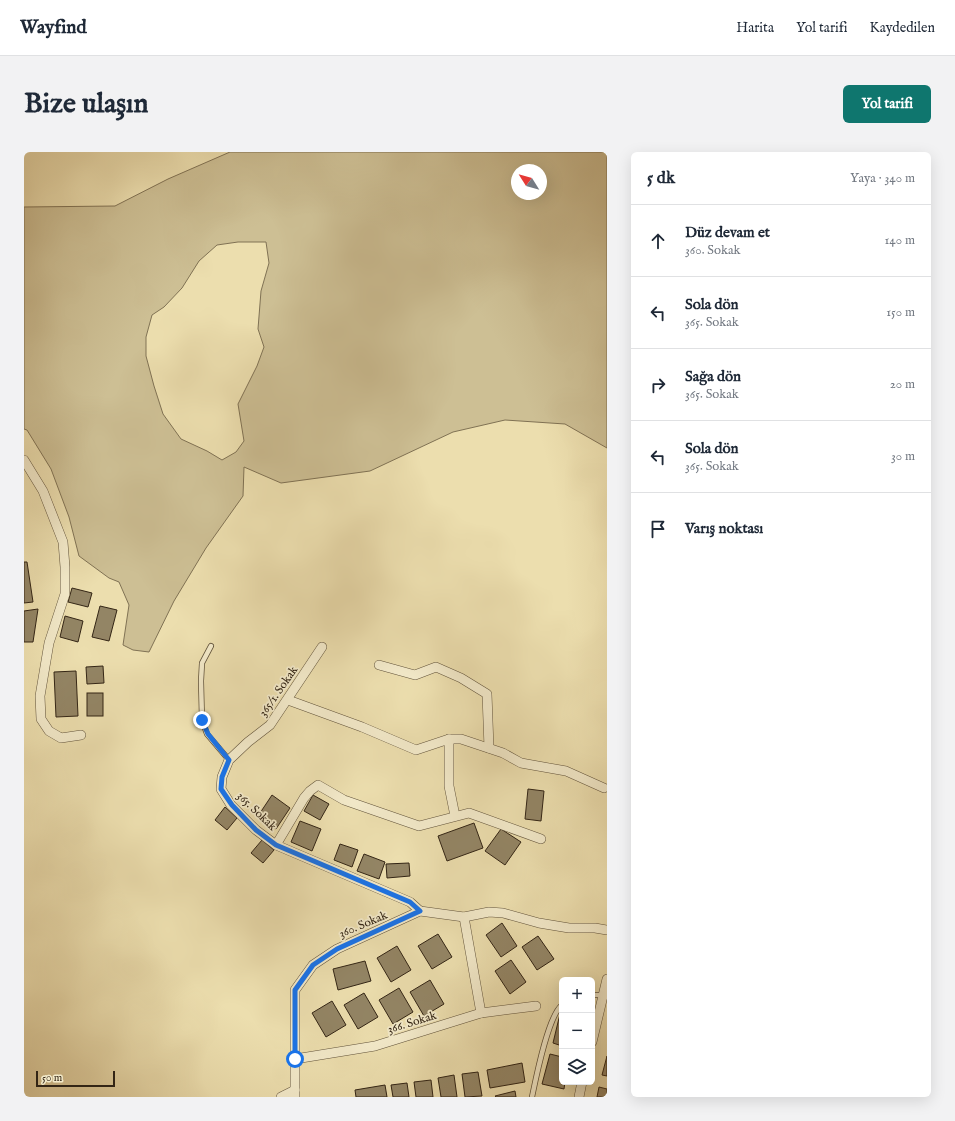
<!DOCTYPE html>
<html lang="tr">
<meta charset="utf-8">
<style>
body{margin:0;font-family:"IM FELL English",serif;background:#f2f2f3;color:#1f2937}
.controls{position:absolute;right:12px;bottom:12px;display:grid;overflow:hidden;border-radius:6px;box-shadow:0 4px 16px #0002}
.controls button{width:36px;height:36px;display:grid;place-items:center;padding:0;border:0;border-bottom:1px solid #e0e1e3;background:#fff;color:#1f2937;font:20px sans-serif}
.compass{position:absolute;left:487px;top:12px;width:36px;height:36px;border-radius:50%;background:#fff;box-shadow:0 4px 16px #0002;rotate:307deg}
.scale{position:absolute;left:12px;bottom:10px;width:79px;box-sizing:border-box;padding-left:4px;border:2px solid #332515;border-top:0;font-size:11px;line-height:14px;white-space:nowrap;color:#332515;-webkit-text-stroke:3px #f3eaca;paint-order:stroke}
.stop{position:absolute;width:12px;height:12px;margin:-9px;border:3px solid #1a73e8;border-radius:50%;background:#fff}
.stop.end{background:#1a73e8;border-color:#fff;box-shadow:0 1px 4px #0008}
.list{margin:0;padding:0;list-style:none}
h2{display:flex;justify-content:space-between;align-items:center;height:52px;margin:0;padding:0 16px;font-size:17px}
h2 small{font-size:13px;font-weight:400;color:#747a83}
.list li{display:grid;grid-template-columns:26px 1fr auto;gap:12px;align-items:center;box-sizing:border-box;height:72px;padding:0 16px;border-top:1px solid #e0e1e3}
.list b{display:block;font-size:15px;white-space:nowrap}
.list p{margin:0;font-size:13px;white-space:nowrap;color:#747a83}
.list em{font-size:13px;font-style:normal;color:#747a83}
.icon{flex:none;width:22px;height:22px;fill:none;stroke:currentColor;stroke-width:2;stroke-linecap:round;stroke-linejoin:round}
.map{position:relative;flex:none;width:583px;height:945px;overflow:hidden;border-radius:6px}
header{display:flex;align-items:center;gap:24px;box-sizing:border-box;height:56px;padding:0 20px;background:#fff;border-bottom:1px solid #e0e1e3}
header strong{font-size:19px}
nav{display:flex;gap:22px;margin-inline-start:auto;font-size:14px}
.intro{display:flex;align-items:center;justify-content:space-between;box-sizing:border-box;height:96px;padding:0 24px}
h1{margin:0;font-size:28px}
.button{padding:10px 18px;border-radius:6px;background:#0f766e;color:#fff;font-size:14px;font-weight:700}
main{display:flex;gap:24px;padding:0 24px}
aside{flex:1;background:#fff;border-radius:6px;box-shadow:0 4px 16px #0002}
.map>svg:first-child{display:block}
.green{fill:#cdbf94;stroke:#807254;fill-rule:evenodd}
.building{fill:#938565;stroke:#332515}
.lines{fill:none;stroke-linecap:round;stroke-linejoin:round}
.lane-casing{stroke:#61533b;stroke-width:6}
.street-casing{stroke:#61533b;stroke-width:10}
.lane{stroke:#f3eaca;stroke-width:4.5}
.street{stroke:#f3eaca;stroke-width:9}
.route{stroke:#1a73e8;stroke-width:5}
.labels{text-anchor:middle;stroke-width:3.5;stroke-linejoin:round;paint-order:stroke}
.street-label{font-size:12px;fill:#332515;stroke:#f3eaca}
</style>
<header>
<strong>Wayfind</strong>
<nav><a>Harita</a><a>Yol tarifi</a><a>Kaydedilen</a></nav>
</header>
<div class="intro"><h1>Bize ulaşın</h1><a class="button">Yol tarifi</a></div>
<main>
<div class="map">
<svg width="583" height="945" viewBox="0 0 583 945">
<rect width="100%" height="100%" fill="#ecdeae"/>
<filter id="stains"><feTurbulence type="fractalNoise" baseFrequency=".005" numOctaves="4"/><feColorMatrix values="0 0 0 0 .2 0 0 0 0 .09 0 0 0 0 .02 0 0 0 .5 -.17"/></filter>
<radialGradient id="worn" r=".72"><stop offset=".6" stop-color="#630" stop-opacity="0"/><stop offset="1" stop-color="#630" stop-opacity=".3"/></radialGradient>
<path class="green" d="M 206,0 L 583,0 L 583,296 L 541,272 L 481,268 L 429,280 L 346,319 L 257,331 L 220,315 L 219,344 L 182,396 L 150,449 L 125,500 L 109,498 L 99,493 L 105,453 L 95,430 L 85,426 L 55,404 L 45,365 L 27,317 L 3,278 L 0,277 L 0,55 L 91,54 L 144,27 ZM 493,18 L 517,18 L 517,42 L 493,42 ZM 214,90 L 242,90 L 245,111 L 237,139 L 234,177 L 240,195 L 233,214 L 214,252 L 220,289 L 212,300 L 198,308 L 183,299 L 157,287 L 139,262 L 130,234 L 122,204 L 122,185 L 128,163 L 140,155 L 158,136 L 175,109 L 193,93 Z"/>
<g class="building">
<path d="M 0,410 L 3,410 L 9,450 L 0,451 Z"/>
<path d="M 48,436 L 68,441 L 64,455 L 44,450 Z"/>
<path d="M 76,454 L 93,458 L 85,489 L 68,485 Z"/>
<path d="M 14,457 L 9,490 L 0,490 L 0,459 Z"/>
<path d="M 41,464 L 59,469 L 54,490 L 36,485 Z"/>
<path d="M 79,514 L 80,531 L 63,532 L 62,515 Z"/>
<path d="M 52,519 L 54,564 L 32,565 L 30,520 Z"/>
<rect x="63" y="541" width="16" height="23"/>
<path d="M 504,637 L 520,639 L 517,669 L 501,667 Z"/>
<path d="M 248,643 L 266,656 L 252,677 L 234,664 Z"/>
<path d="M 289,643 L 305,652 L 296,668 L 280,659 Z"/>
<path d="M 201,655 L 213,666 L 203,678 L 191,668 Z"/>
<path d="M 276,669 L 297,677 L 288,699 L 267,690 Z"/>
<path d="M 450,671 L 459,696 L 423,709 L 414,684 Z"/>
<path d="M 477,677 L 497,690 L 481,713 L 461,699 Z"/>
<path d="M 238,688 L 250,698 L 239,711 L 227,701 Z"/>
<path d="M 316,692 L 334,698 L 328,715 L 310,708 Z"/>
<path d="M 340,702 L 361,710 L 355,727 L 333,719 Z"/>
<path d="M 385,711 L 386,724 L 363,726 L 362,712 Z"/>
<path d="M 478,771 L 493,794 L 477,805 L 462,783 Z"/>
<path d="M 414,782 L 428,805 L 408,817 L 394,794 Z"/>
<path d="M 514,784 L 530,807 L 513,818 L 498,795 Z"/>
<path d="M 373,794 L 387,818 L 367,830 L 353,806 Z"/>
<path d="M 487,808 L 502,830 L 486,842 L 471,819 Z"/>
<path d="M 341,809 L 347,829 L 314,838 L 309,817 Z"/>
<path d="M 406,828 L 420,852 L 400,864 L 386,840 Z"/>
<path d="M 375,836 L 389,860 L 369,872 L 355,848 Z"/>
<path d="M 340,841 L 354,865 L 334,877 L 320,853 Z"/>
<path d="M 308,849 L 322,873 L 302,885 L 288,861 Z"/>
<path d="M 536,862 L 538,862 L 538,894 L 529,891 Z"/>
<path d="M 526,902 L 538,905 L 538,930 L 541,930 L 540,937 L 518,932 Z"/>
<path d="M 583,904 L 583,924 L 578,923 Z"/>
<path d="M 498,911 L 501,930 L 466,936 L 463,918 Z"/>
<path d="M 454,920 L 458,944 L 441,945 L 438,922 Z"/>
<path d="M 430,923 L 433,945 L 417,945 L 414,926 Z"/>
<path d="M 407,928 L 409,945 L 392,945 L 390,930 Z"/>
<path d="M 383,931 L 385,945 L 369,945 L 367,933 Z"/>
<path d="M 361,933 L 363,945 L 332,945 L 331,938 Z"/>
<path d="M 575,935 L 583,937 L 583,945 L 573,945 Z"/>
<path d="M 491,939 L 492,945 L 472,945 L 471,944 Z"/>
</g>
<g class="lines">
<defs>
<g id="lane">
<path d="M 187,494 L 178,511 L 177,529 L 178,568 L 183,582 L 205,608"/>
<path d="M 568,843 L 580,843"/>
<path d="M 508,945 C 512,926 524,864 538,853"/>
</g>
<g id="street">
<path d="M 0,308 L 19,339 L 39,390 L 41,415 L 41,442 L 25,491 L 16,544 L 17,567 L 25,579 L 37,586 L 57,583"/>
<path d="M 298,495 L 246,573 L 224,590 L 205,608 L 198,625 L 197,637 L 207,653 L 232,678 L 252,693 L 386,750 L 396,759"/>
<path d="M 355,513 L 391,523 L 412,515 L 437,526 L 463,542 L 465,596"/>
<path d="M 264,548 L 338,575 L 392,598 L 425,587 L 437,587 L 479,601 L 497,611 L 542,619 L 580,636"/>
<path d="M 425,587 L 425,634 L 431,664"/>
<path d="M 252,693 L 280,646 L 286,639 L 294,633 L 320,648 L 395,674 L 445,661 L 517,687"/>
<path d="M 440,765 L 457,861"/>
<path d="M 568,890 L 583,827"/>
<path d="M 271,907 L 351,894 L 457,861 L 512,854"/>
<path d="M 257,945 L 271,938"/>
<path d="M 271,945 L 271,838 L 289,813 L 313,797 L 396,759 L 440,765 L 465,760 L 479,761 L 515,771 L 545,776 L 571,776 L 583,778"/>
<path d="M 555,945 L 558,930"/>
</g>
</defs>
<use href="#lane" class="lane-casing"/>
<use href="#street" class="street-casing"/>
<use href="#lane" class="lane"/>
<use href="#street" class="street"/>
</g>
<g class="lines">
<path class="route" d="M 178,568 L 184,582 L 205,608 L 198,625 L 197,637 L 208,653 L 232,678 L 252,693 L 386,750 L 396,759 L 313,797 L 289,813 L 271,838 L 271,907"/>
</g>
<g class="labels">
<g class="street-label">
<text transform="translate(254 539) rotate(-55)" y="4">365/1. Sokak</text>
<text transform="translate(233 659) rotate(44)" y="4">365. Sokak</text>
<text transform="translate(339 772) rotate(-23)" y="4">360. Sokak</text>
<text transform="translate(388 870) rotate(-17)" y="4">366. Sokak</text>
</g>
</g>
<rect width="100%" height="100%" filter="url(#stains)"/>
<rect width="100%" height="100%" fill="url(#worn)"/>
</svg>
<div class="controls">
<button>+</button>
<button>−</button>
<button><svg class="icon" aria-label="layers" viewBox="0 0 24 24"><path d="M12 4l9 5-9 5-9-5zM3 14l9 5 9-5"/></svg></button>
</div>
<svg class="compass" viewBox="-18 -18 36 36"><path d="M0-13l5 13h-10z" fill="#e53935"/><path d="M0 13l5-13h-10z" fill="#747a83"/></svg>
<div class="scale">50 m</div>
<div class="stop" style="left:271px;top:907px"></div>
<div class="stop end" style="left:178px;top:568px"></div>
</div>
<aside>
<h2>5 dk<small>Yaya · 340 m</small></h2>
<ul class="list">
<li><svg class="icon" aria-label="ahead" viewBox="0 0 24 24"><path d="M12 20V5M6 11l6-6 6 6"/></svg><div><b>Düz devam et</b><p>360. Sokak</p></div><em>140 m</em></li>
<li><svg class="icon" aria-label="left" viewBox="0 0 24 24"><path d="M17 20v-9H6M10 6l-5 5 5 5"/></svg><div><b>Sola dön</b><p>365. Sokak</p></div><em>150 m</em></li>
<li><svg class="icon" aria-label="right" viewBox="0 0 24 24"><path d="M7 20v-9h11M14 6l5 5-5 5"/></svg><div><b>Sağa dön</b><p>365. Sokak</p></div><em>20 m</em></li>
<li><svg class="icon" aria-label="left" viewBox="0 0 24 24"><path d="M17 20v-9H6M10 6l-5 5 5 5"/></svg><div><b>Sola dön</b><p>365. Sokak</p></div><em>30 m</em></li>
<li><svg class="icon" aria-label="arrive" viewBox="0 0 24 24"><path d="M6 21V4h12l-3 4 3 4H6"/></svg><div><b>Varış noktası</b></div></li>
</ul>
</aside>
</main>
